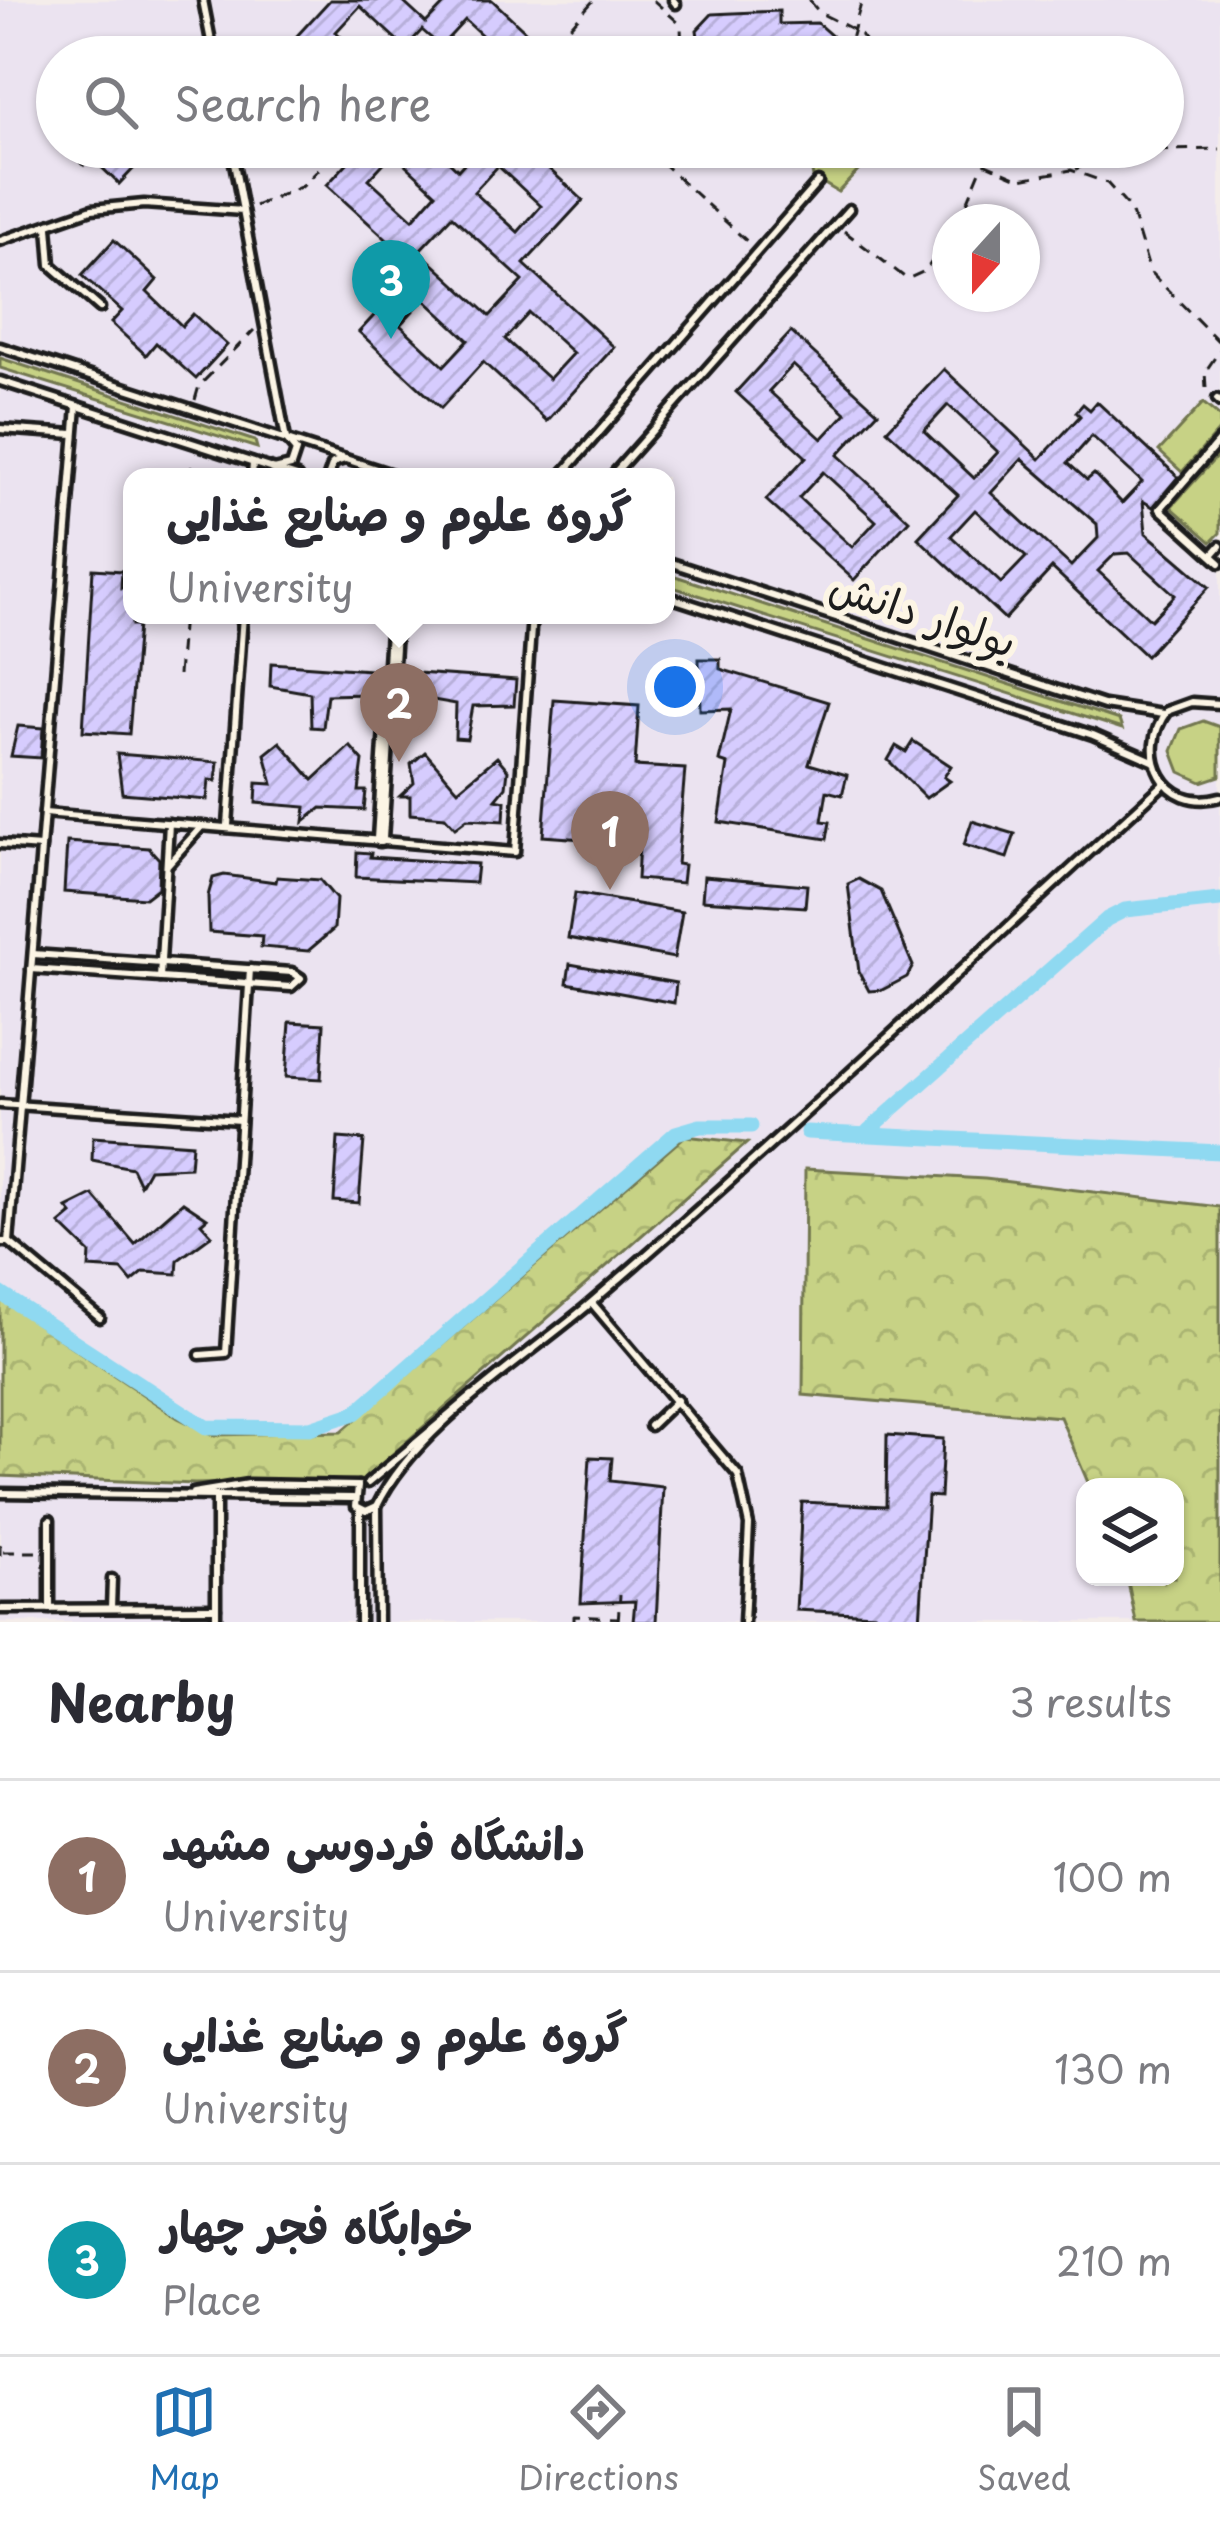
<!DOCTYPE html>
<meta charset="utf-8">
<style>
body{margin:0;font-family:"Playpen Sans","Playpen Sans Arabic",sans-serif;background:#f7f7f7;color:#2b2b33}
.controls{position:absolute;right:36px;bottom:36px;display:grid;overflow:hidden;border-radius:24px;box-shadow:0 3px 9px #0004}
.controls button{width:108px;height:108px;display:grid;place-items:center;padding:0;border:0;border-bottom:3px solid #e1e1e2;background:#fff;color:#2b2b33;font:60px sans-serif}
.compass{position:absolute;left:932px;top:204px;width:108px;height:108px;border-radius:50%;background:#fff;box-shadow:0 3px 9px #0004;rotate:201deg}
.you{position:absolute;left:675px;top:687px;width:42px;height:42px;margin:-30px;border:9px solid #fff;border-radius:50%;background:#1a73e8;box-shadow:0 0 0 18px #1a73e833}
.badge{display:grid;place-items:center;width:78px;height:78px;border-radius:50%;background:#1f6fb2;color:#fff;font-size:39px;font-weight:700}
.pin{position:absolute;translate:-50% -99px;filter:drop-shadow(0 3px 6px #0008)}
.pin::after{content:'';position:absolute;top:63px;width:42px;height:36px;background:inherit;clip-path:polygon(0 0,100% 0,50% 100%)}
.popup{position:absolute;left:123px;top:468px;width:552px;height:156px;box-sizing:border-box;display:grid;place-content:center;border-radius:24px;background:#fff;filter:drop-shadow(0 3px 9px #0005);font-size:39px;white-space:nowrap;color:#7c7c81}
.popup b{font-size:45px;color:#2b2b33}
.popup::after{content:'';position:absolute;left:50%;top:100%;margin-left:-24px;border:24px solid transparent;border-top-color:#fff}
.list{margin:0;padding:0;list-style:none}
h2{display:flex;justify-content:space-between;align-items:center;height:156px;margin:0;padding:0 48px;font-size:51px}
h2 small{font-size:39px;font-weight:400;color:#7c7c81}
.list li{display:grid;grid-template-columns:78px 1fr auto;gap:36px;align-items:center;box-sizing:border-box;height:192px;padding:0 48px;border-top:3px solid #e1e1e2}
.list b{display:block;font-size:45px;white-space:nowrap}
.list p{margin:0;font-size:39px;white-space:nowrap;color:#7c7c81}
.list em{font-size:39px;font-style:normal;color:#7c7c81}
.icon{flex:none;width:66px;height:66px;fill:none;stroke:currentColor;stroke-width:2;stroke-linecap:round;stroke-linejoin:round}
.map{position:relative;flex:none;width:1220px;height:1622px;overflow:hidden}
.search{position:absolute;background:#fff;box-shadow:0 3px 9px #0004;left:36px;right:36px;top:36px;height:132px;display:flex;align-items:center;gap:30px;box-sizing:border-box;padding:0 42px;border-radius:66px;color:#7c7c81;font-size:45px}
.sheet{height:732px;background:#fff}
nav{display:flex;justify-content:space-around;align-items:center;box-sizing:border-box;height:168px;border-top:3px solid #e1e1e2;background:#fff;font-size:33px;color:#7c7c81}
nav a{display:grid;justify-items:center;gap:6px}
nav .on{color:#1f6fb2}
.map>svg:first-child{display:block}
.built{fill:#ebe3f0;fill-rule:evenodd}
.green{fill:#c7d285;stroke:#727750;stroke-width:3}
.forest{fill:url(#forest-crowns);stroke:#727750;stroke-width:3}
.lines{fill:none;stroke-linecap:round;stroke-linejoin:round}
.canal{stroke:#8fd9f1;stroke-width:15}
.building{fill:url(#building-hatch);stroke:#1c1c1c;stroke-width:3;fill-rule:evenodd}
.lane-casing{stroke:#1c1c1c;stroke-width:15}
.street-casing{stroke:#1c1c1c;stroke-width:21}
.path{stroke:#1c1c1c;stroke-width:3;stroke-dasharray:12 9;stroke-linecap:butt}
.lane{stroke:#fcf5e5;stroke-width:6}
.street{stroke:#fcf5e5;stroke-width:12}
.labels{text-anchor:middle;stroke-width:12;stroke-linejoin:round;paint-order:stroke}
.street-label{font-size:42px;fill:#1c1c1c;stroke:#fcf5e5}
</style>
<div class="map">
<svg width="1220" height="1622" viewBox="0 0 1220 1622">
<defs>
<pattern id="forest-crowns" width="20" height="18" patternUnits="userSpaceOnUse" patternTransform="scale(3)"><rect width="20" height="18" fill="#c7d285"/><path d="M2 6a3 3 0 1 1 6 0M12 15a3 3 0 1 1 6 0" fill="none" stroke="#aab472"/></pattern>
<pattern id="building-hatch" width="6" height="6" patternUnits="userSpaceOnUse" patternTransform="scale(3)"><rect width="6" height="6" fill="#d6ccfe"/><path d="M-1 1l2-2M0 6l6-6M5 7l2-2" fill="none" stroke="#b7afd9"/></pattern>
</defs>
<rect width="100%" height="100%" fill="#f4edea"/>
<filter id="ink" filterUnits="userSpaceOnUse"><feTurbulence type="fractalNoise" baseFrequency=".00833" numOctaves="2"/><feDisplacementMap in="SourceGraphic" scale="24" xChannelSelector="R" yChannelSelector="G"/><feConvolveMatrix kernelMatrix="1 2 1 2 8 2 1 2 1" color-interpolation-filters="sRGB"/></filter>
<g filter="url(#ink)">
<path class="built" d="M 0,0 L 1220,0 L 1220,1622 L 0,1622 ZM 57,57 L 1163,57 L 1163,147 L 57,147 ZM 950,222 L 1022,222 L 1022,294 L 950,294 ZM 132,477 L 666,477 L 666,615 L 132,615 ZM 1085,1487 L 1175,1487 L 1175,1577 L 1085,1577 Z"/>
<g class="green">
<path d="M 792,147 L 881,147 L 838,192 L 813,177 L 811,166 L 795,151 L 784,163 Z"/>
<path d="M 0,358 L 255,441 L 257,448 L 0,368 Z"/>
<path d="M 1203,403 L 1220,417 L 1220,429 L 1182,472 L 1159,451 Z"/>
<path d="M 1220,453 L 1220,533 L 1211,542 L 1171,507 Z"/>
<path d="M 666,573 L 1119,720 L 1122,729 L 666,585 Z"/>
<path d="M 1203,721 L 1220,727 L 1220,776 L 1202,782 L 1180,772 L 1172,751 L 1181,729 Z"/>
</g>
<g class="forest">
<path d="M 685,1136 L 747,1143 L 363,1480 L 195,1484 L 0,1476 L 0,1299 L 178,1418 L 213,1435 L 341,1432 Z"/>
<path d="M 805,1169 L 985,1179 L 1220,1207 L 1220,1622 L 1136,1622 L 1127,1577 L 1175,1577 L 1175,1487 L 1090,1487 L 1060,1417 L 803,1395 Z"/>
</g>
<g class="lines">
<g class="canal">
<path d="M 868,1131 L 1107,919 L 1125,910 L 1220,900"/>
<path d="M 807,1132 L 1220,1152"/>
<path d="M 0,1293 L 206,1427 L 310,1428 L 355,1413 L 676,1133 L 700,1126 L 751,1126"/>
</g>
</g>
<g class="building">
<path d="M 330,0 L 401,0 L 426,23 L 448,0 L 492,0 L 553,57 L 506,57 L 465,20 L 442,45 L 454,57 L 428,57 L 439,45 L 422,30 L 411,42 L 411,53 L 360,6 L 336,32 L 363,57 L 316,57 L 295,38 Z"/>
<path d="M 779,11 L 779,24 L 817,23 L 834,38 L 834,57 L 701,57 L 697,30 L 712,14 Z"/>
<path d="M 80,147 L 154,147 L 119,184 L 91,157 L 84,165 L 74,155 Z"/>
<path d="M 362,147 L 434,147 L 458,170 L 479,147 L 525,147 L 583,200 L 524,264 L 614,347 L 547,421 L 483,362 L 441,408 L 359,332 L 418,268 L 327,185 ZM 393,153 L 436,193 L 413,219 L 369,179 ZM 498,166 L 541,206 L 518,232 L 474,192 ZM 452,216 L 523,281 L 490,316 L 419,251 ZM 424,299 L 468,340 L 444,366 L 400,325 ZM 529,313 L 573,353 L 549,379 L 505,339 Z"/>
<path d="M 114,240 L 157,280 L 147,292 L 182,326 L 193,314 L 227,345 L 196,379 L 156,343 L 146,355 L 111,323 L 122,311 L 82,275 Z"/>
<path d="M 791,332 L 878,412 L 838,455 L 909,520 L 854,580 L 766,500 L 806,457 L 736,392 ZM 793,365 L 846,413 L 822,439 L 769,391 ZM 823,472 L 876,521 L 852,547 L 799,498 Z"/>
<path d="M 944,369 L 1040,459 L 1080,416 L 1076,412 L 1083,404 L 1090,410 L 1097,402 L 1178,477 L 1153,507 L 1143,501 L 1146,533 L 1209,587 L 1146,656 L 1052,568 L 1005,619 L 918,538 L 958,495 L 887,430 ZM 948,405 L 998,452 L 974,478 L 924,431 ZM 1092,436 L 1142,482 L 1122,503 L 1094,474 L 1087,480 L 1068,463 ZM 1022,459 L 1097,524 L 1098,538 L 1071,566 L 991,493 ZM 975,510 L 1026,557 L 1001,583 L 951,536 ZM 1129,553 L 1175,595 L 1151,620 L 1098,571 L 1115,554 Z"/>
<path d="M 93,569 L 122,571 L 121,588 L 132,588 L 132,625 L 138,625 L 129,734 L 83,731 Z"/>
<path d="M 699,659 L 720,659 L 720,669 L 829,702 L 809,764 L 847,775 L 842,795 L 827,791 L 822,821 L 830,822 L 827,839 L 719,822 L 728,764 L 719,761 L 731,709 L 700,710 Z"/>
<path d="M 271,663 L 369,670 L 368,694 L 327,695 L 323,728 L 311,727 L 310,693 L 270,686 Z"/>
<path d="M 417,673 L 516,680 L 514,705 L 473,706 L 467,739 L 455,738 L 456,704 L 416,697 Z"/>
<path d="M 554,700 L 639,706 L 635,766 L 685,769 L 677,864 L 684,865 L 682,883 L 637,879 L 639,843 L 543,836 Z"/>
<path d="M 18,726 L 43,728 L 41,758 L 11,756 Z"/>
<path d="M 913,741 L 951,766 L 944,777 L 950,781 L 926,798 L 888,760 L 896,746 L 906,752 Z"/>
<path d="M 280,742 L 313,780 L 350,746 L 363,761 L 359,791 L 366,791 L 364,810 L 321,808 L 304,822 L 306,807 L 256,803 L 257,783 L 273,784 L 265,754 Z"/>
<path d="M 425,752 L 458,790 L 497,757 L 508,770 L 506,787 L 496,799 L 505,801 L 504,821 L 467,819 L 455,828 L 445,817 L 410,814 L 410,796 L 400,796 L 414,783 L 411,764 Z"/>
<path d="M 117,754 L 218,762 L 216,781 L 209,780 L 207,800 L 122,793 Z"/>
<path d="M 972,821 L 1015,834 L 1007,858 L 964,845 Z"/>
<path d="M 67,842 L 149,848 L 159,859 L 158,888 L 145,898 L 64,892 Z"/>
<path d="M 357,852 L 371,853 L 370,857 L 477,864 L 475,883 L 356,877 Z"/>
<path d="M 224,875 L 276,882 L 277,877 L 320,880 L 336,899 L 334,929 L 308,951 L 261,947 L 262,936 L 209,932 L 208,896 L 213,878 Z"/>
<path d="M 704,876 L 807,885 L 805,907 L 702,900 Z"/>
<path d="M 859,879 L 881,891 L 913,966 L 907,977 L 882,990 L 869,991 L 859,972 L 848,884 Z"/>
<path d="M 575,893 L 682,912 L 674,958 L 568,938 Z"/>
<path d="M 570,964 L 676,983 L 674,1003 L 567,983 Z"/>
<path d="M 290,1022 L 324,1024 L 321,1079 L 286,1077 Z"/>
<path d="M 93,1137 L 192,1144 L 190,1167 L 149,1169 L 140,1185 L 132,1168 L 92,1160 Z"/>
<path d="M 338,1138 L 364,1140 L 359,1203 L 334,1201 Z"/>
<path d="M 93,1195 L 135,1244 L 183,1202 L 207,1218 L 201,1223 L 212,1235 L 178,1260 L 177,1274 L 144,1272 L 132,1282 L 122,1270 L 89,1268 L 90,1253 L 60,1224 L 72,1214 L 67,1208 Z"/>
<path d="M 887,1435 L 943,1439 L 940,1497 L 928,1496 L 920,1622 L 873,1622 L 874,1614 L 796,1610 L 802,1502 L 886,1506 Z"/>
<path d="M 590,1457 L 612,1458 L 610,1481 L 663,1487 L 656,1622 L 633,1622 L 635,1601 L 581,1603 Z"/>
</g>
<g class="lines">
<defs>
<g id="lane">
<path d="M 203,0 L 214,57"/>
<path d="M 673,0 L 676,4"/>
<path d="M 231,147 L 286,439 L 296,451 L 291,466 L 274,470"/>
<path d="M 48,227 L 51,265 L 100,308"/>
<path d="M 0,241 L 92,209 L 144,204 L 243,211"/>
<path d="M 0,347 L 401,477"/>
<path d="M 0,381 L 297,477"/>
<path d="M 1217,399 L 1220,402"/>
<path d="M 0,429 L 74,434"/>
<path d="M 1220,440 L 1160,509 L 1220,563"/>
<path d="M 252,477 L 253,463"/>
<path d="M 328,477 L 333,463 L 345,459"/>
<path d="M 560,477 L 818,182"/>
<path d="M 611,477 L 849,209"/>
<path d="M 1212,555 L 1220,546"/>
<path d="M 666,561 L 1104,705 L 1163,714"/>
<path d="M 666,596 L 1093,735 L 1153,761"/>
<path d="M 1220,704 L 1192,702 L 1167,711 C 1135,753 1164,813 1220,797"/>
<path d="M 44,813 L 515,852 L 532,615"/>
<path d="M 228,825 L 243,615"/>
<path d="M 0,844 L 41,847"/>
<path d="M 168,864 L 202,826"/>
<path d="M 31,969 L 291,987 L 301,978 L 292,972 L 33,954"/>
<path d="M 160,978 L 169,823"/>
<path d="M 0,1104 L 240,1120"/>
<path d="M 0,1242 L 9,1242 L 100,1318"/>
<path d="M 9,1242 L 77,406"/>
<path d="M 592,1303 L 738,1475 L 749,1525 L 744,1622"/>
<path d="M 200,1355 L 226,1353 L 250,969"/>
<path d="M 650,1426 L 677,1400"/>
<path d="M 368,1483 L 472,1396"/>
<path d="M 358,1486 L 356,1506 L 366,1511 L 377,1506"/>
<path d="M 0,1493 L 353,1498"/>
<path d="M 193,1493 L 248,1484 L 358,1486"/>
<path d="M 216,1497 L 216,1622"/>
<path d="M 111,1608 L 112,1579"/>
<path d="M 0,1609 L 216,1608"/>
<path d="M 50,1609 L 50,1520"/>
<path d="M 360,1622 L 360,1510"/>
<path d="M 378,1622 L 377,1506 C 415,1427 524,1360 592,1302 C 787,1135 974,956 1164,784"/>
</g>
<path id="street" d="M 380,839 L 394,615"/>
</defs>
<use href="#lane" class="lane-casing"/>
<use href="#street" class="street-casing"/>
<g class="path">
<path d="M 653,0 L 681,25 L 682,57"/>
<path d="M 809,0 L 820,13 L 858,32 L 878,57"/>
<path d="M 542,57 L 594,0"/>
<path d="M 846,57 L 862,0"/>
<path d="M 645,147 L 751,245"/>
<path d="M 715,147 L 719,147"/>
<path d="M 971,147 L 986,164 L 1020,179 L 1071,170 L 1107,183 L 1131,210 L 1150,272 L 1220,343"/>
<path d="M 1076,169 L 1116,151 L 1220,149"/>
<path d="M 255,206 L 303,186 L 340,147"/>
<path d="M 959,222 L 983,164"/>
<path d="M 844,231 L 907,279 L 925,271 L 950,237"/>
<path d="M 1206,388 L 1205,372 L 1220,350"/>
<path d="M 195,400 L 199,386 L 254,330"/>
<path d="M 191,477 L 192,458"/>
<path d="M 178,675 L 183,615"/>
<path d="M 0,1544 L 0,1560"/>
<path d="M 3,1552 L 37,1552"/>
<path d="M 574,1622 L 574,1616 L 618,1618"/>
<path d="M 618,1622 L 620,1595"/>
</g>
<use href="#lane" class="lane"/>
<use href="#street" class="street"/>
</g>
</g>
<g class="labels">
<g class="street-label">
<text transform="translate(923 614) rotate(18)" y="15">بولوار دانش</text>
</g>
</g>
</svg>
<div class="controls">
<button><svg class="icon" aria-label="layers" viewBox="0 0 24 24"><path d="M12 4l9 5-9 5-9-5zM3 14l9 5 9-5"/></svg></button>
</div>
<svg class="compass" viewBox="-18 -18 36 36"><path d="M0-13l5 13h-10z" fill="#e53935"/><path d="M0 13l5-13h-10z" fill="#7c7c81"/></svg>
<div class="you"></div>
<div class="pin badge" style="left:610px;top:890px;background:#8d6e63">1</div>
<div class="pin badge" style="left:399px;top:762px;background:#8d6e63">2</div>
<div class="popup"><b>گروه علوم و صنایع غذایی</b>University</div>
<div class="pin badge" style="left:391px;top:339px;background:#0f9aa8">3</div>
<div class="search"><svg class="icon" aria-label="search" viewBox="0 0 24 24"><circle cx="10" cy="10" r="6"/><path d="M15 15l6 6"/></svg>Search here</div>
</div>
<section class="sheet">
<h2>Nearby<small>3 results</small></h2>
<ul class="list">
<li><span class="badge" style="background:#8d6e63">1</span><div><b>دانشگاه فردوسی مشهد</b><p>University</p></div><em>100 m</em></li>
<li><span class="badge" style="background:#8d6e63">2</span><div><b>گروه علوم و صنایع غذایی</b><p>University</p></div><em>130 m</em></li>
<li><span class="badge" style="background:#0f9aa8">3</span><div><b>خوابگاه فجر چهار</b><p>Place</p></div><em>210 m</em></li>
</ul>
</section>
<nav>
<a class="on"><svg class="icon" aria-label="map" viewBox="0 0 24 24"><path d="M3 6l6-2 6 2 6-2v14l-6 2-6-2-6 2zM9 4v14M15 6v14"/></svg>Map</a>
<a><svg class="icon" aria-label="directions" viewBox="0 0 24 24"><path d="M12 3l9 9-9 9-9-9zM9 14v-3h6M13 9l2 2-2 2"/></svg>Directions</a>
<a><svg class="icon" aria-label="saved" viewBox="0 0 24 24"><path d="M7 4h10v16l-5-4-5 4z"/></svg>Saved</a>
</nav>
